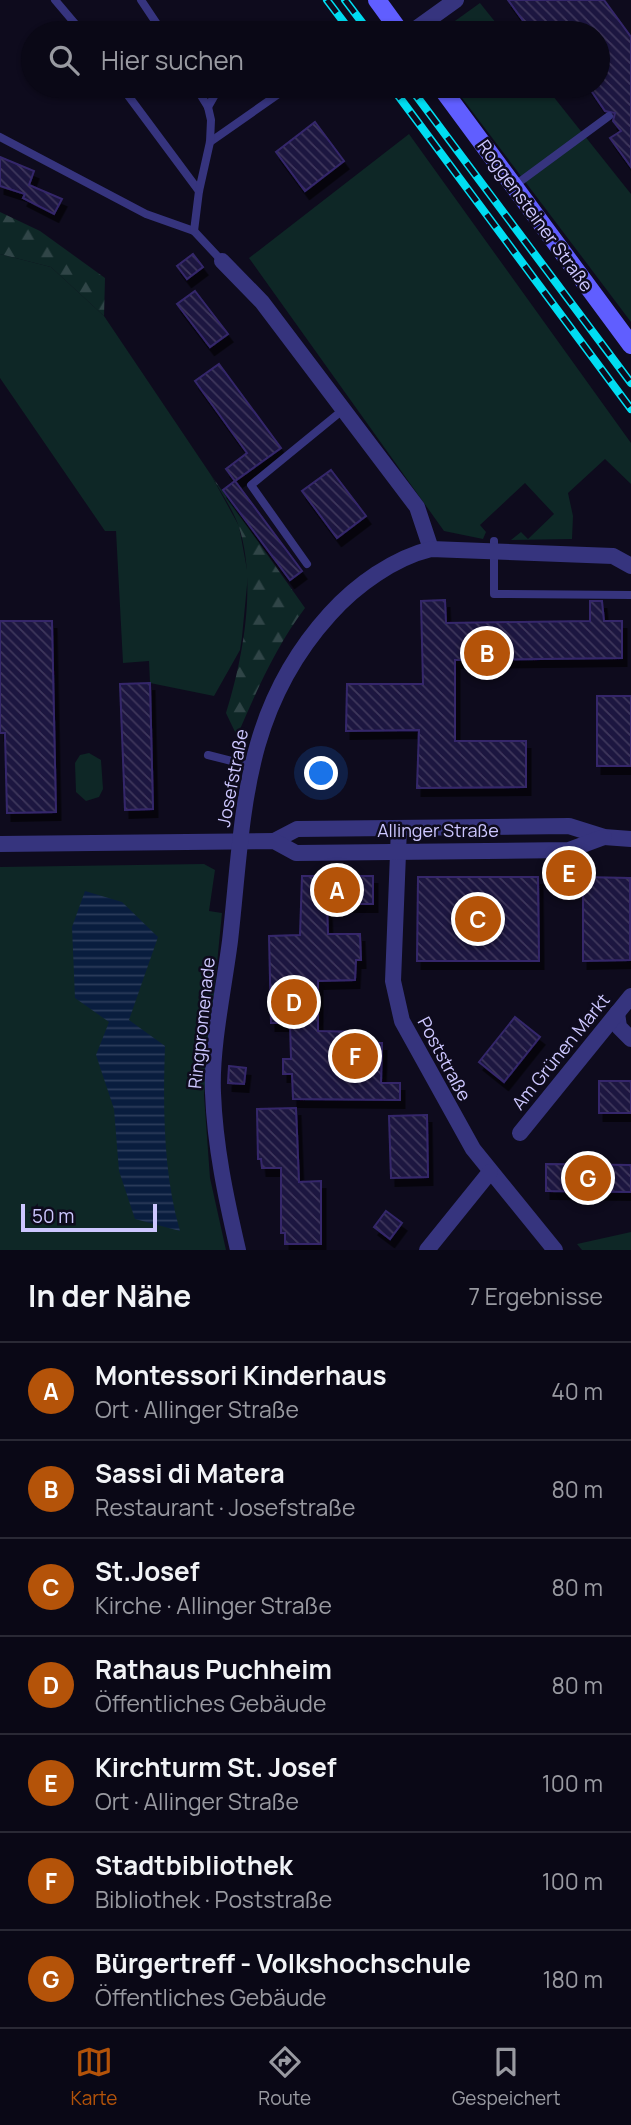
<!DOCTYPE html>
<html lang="de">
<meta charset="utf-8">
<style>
body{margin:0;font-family:Manrope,sans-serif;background:#13111f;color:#f1f3f6}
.scale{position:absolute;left:21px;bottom:18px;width:136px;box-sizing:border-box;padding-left:7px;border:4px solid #cdc7ff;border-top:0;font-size:19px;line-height:24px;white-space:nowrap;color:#cdc7ff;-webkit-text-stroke:5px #0e0b1d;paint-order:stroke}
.you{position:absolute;left:322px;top:774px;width:24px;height:24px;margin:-18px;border:5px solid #fff;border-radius:50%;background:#1a73e8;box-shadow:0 0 0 10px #1a73e833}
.badge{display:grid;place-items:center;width:46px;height:46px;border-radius:50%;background:#b45309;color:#fff;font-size:23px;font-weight:700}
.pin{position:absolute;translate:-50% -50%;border:4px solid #fff;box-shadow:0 2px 7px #0006}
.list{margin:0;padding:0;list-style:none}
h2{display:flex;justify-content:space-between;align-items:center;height:91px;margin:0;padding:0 28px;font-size:30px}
h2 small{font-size:23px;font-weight:400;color:#999aa1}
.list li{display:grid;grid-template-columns:46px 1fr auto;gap:21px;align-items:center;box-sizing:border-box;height:98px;padding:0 28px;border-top:2px solid #2a2935}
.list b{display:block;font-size:26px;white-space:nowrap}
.list p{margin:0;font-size:23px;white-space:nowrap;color:#999aa1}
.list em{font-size:23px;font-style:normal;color:#999aa1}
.icon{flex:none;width:38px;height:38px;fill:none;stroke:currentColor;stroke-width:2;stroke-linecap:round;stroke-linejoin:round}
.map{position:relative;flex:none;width:631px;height:1250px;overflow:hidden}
.search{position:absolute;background:#0a0816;box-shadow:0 2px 5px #0004;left:21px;right:21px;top:21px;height:77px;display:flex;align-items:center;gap:18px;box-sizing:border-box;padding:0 24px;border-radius:38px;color:#999aa1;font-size:26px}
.sheet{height:777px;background:#0a0816}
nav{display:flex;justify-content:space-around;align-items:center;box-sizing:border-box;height:98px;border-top:2px solid #2a2935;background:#0a0816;font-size:19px;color:#999aa1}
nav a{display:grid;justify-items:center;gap:4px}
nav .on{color:#b45309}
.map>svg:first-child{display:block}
.green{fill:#0e2726}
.forest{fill:url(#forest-firs)}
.water{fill:url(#water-rules)}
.building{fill:url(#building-back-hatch);stroke:#34286b;stroke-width:2;filter:url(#shadow)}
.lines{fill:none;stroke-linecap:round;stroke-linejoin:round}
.lane{stroke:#36347e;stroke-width:8}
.street{stroke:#36347e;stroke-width:16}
.secondary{stroke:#605eff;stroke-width:18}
.rail-casing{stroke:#00ddf2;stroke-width:8}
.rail{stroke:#0e0b1d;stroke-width:5;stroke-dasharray:16;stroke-linecap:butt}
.labels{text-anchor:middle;stroke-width:5;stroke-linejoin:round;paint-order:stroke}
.street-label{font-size:18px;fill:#cdc7ff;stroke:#0e0b1d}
</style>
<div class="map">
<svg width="631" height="1250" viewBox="0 0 631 1250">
<defs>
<pattern id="forest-firs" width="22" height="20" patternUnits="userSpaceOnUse" patternTransform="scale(1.75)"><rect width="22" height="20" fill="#0e2726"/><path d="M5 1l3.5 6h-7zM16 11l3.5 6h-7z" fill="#304547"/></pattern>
<pattern id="water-rules" width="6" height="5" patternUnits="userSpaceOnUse" patternTransform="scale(1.75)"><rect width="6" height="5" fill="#091d3e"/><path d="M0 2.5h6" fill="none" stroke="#2c3c5b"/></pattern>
<pattern id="building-back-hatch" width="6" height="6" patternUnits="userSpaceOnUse" patternTransform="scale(1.75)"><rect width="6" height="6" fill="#1e173f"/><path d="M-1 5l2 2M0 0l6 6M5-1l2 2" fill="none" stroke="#3e375c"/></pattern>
<filter id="shadow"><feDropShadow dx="4.5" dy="8" stdDeviation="0" flood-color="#0009"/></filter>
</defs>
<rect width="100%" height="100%" fill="#0e0b1d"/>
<g class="green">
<path d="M 480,3 L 504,33 L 440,33 L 441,31 Z"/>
<path d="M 453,86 L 545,86 L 631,194 L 631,322 Z"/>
<path d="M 409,134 L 631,443 L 631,484 L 605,459 L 568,493 L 573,516 L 572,539 L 511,540 L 521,532 L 528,539 L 554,514 L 525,483 L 480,525 L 486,532 L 483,539 L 444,531 L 249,258 Z"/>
<path d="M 0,254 L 51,267 L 104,316 L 211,475 L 239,526 L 248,575 L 242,637 L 240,650 L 214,696 L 150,683 L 149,661 L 123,663 L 116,531 L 105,531 L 0,378 Z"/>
<path d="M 89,753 L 101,760 L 103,789 L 99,797 L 86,801 L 76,792 L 75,763 L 80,755 Z"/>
<path d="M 204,864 L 215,870 L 209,911 L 222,913 L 204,1095 L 210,1178 L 226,1250 L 0,1250 L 0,867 Z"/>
<path d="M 631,1232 L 631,1250 L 582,1250 L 577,1244 Z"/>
</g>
<g class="forest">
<path d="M 0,212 L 40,231 L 105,278 L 104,316 L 51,267 L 0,254 Z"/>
<path d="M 211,475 L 305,608 C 275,648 257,690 237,736 L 226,713 C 243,659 257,583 239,527 C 233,509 220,491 211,475 Z"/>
</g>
<path class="water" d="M 85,891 L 122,902 L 158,937 L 129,1020 L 165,1046 C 163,1106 163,1173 180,1231 L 135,1219 L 119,1171 L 114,1109 L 96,1055 L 109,1022 L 75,998 L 72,927 Z"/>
<g class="building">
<path d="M 508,0 L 604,0 L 631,37 L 631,167 L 610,138 L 621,131 L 613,121 L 615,113 L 605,111 L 588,86 L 598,86 L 598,33 L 532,33 Z"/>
<path d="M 315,122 L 344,161 L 305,191 L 276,152 Z"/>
<path d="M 0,157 L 34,171 L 29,185 L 62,199 L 54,214 L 23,198 L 25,194 L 0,186 Z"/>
<path d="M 193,254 L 203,267 L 187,279 L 177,266 Z"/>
<path d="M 195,291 L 228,334 L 210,347 L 177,304 Z"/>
<path d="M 219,364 L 281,448 L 235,481 L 226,469 L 247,453 L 195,381 Z"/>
<path d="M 331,470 L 366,516 L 337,538 L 302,491 Z"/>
<path d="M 235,481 L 302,571 L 290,580 L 223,490 Z"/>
<path d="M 445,600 L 446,623 L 590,621 L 590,601 L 602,601 L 604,621 L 622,621 L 622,658 L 455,660 L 455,741 L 526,741 L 526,787 L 417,788 L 419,730 L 346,731 L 347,684 L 423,684 L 421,601 Z"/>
<path d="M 0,621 L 52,621 L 56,812 L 7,813 L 5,733 L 0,733 Z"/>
<path d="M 150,683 L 153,809 L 125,810 L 120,684 Z"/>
<rect x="597" y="696" width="34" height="70"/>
<path d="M 302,876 L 373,876 L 373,904 L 327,904 L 328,934 L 360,934 L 361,960 L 356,960 L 355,980 L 318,981 L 318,1031 L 366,1032 L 365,1043 L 382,1043 L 381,1083 L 400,1083 L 400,1100 L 293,1099 L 292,1074 L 283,1074 L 283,1059 L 291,1059 L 290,1023 L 271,1023 L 269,936 L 300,935 Z"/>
<path d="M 418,877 L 538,877 L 539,961 L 417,961 Z"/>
<path d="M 583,877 L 630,878 L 630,960 L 583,961 Z"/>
<path d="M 515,1017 L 540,1037 L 504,1082 L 479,1062 Z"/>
<path d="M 229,1066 L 246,1068 L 244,1084 L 228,1083 Z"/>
<rect x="599" y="1081" width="32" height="32"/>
<path d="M 296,1108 L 299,1182 L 321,1181 L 321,1244 L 285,1244 L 285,1233 L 281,1233 L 281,1168 L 262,1168 L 261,1159 L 258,1159 L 257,1109 Z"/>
<path d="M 427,1115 L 428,1177 L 391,1178 L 389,1116 Z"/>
<path d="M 546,1164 L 631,1165 L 631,1192 L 546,1191 Z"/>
<path d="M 386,1211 L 402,1223 L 390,1239 L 374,1227 Z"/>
</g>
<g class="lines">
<g class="lane">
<path d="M 55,0 L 83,33"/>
<path d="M 141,0 L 163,33"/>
<path d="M 121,86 L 199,191"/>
<path d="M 208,107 L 220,86"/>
<path d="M 0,137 L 146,214 L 194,231 L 222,261"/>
<path d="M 210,142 L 290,86"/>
<path d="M 514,186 L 609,116"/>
<path d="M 194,231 L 199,191 L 210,142 L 211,120 L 208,107 L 195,86"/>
<path d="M 494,541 L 494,594 L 631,595"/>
<path d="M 307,564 L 251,485 L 344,409"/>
<path d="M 208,755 L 251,766"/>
</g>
<g class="street">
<path d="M 410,33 L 456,0"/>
<path d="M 222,261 L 262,302 L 417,507 L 431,549"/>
<path d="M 399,828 L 393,981 L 402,1021 L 473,1149 L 555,1250"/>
<path d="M 274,841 L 297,829 L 569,826 L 604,837 L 631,839"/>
<path d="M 0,844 L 274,841 L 296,853 L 569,850 L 604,837"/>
<path d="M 617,1013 L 619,1027 L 631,1039"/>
<path d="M 520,1133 L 631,996"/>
<path d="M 238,1250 C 226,1198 215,1147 213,1093 C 211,1047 224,988 230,941 C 244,817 241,712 330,614 C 356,585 394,558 431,549 L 613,556 L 631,566"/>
<path d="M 427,1250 L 490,1172"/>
</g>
<g class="secondary">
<path d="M 377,0 L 401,33"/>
<path d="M 440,86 L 631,345"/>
</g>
<defs>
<g id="rail">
<path d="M 327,0 L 352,33"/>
<path d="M 345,0 L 370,33"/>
<path d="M 391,86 L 631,409"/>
<path d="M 409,86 L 631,383"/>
</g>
</defs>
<use href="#rail" class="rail-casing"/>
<use href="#rail" class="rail"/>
</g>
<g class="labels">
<g class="street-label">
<text transform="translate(535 216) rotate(54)" y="6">Roggensteiner Straße</text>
<text transform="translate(233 778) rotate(-79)" y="6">Josefstraße</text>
<text x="438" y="837">Allinger Straße</text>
<text transform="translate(202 1023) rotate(-84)" y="6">Ringpromenade</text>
<text transform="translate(561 1052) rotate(-51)" y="6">Am Grünen Markt</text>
<text transform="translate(444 1059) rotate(62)" y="6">Poststraße</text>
</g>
</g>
</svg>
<div class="scale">50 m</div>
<div class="you"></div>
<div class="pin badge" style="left:337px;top:890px">A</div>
<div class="pin badge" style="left:487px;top:653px">B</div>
<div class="pin badge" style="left:478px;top:919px">C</div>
<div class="pin badge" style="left:294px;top:1002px">D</div>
<div class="pin badge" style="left:569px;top:873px">E</div>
<div class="pin badge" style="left:355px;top:1056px">F</div>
<div class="pin badge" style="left:588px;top:1178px">G</div>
<div class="search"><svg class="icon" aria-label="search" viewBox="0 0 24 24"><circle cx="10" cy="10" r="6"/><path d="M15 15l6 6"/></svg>Hier suchen</div>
</div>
<section class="sheet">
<h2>In der Nähe<small>7 Ergebnisse</small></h2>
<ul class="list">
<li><span class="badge">A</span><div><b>Montessori Kinderhaus</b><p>Ort · Allinger Straße</p></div><em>40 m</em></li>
<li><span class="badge">B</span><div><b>Sassi di Matera</b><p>Restaurant · Josefstraße</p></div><em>80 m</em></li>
<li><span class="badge">C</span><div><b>St.Josef</b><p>Kirche · Allinger Straße</p></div><em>80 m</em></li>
<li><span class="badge">D</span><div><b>Rathaus Puchheim</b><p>Öffentliches Gebäude</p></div><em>80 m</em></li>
<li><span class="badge">E</span><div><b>Kirchturm St. Josef</b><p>Ort · Allinger Straße</p></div><em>100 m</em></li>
<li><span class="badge">F</span><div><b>Stadtbibliothek</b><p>Bibliothek · Poststraße</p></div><em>100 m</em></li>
<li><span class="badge">G</span><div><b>Bürgertreff - Volkshochschule</b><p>Öffentliches Gebäude</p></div><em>180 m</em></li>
</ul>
</section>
<nav>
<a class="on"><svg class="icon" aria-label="map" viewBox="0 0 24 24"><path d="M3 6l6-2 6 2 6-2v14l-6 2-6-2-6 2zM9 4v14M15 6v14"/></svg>Karte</a>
<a><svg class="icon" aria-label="directions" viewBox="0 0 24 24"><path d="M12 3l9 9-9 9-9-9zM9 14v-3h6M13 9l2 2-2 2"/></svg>Route</a>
<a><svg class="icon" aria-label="saved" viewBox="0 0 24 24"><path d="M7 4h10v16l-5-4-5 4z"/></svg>Gespeichert</a>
</nav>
